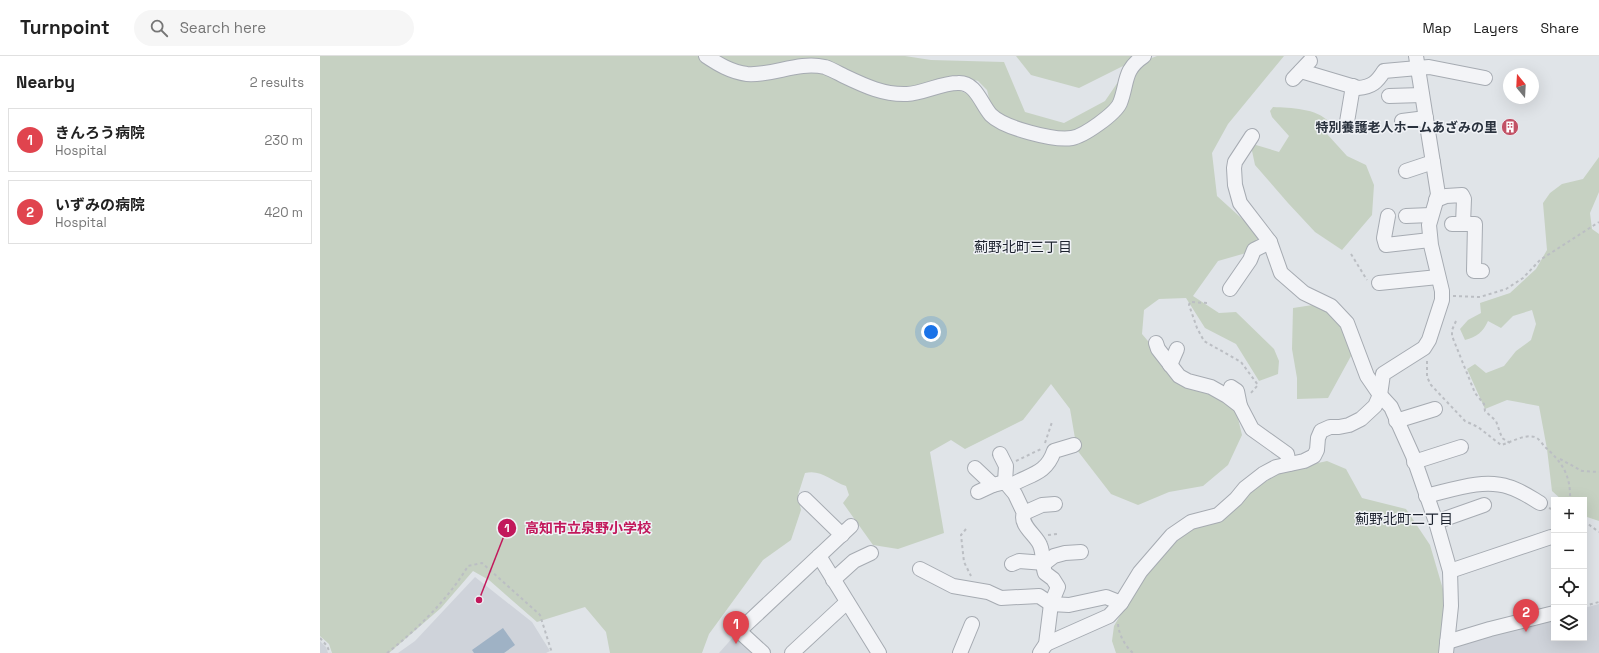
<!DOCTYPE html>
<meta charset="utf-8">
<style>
body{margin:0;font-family:"Space Grotesk","Noto Sans JP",sans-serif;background:#f6f6f6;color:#222}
.controls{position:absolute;right:12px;bottom:12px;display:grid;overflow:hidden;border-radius:0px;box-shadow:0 4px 16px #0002}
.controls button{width:36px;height:36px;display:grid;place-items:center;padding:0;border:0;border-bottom:1px solid #e0e0e0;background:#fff;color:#222;font:20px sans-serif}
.compass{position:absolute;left:1183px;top:12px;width:36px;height:36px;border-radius:50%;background:#fff;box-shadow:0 4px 16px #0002;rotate:342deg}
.you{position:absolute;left:611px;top:276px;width:14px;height:14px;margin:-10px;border:3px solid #fff;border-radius:50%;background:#1a73e8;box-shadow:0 0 0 6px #1a73e833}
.badge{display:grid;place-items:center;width:26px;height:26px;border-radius:50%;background:#1a73e8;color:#fff;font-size:13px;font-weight:700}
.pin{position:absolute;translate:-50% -33px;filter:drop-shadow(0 1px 2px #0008)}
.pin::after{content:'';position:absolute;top:21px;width:14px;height:12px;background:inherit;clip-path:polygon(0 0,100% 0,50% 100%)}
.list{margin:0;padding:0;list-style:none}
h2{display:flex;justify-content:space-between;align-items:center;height:52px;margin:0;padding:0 16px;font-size:17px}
h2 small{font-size:13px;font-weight:400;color:#767676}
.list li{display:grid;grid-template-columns:26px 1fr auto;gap:12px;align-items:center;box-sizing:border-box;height:64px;margin:0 8px 8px;padding:0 8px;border:1px solid #e0e0e0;border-radius:0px}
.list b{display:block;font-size:15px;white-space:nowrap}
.list p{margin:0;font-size:13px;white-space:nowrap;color:#767676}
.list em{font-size:13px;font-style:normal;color:#767676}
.icon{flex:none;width:22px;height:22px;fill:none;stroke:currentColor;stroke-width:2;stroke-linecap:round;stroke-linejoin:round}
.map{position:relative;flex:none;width:1279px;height:597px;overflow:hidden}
header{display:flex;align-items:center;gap:24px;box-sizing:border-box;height:56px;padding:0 20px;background:#fff;border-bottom:1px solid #e0e0e0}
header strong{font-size:19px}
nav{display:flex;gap:22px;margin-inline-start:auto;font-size:14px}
.search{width:280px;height:36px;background:#f6f6f6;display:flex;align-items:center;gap:10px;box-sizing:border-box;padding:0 14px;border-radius:22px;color:#767676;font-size:15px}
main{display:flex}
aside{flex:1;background:#fff}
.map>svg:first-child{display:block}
.built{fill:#cfd3da}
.green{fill:#c6d1c2}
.water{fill:#9fb2c5}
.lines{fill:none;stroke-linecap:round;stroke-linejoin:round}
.minor-casing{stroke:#a6abb2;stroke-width:16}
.path{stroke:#bbbec3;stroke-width:2;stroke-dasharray:3 3;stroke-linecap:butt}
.minor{stroke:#f3f4f7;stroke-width:14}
.labels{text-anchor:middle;stroke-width:3;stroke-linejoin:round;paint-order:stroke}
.poi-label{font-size:13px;font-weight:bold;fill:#2a323e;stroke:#f0f2f6;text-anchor:end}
.neighbourhood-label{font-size:14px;fill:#1d232f;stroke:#f0f2f6}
.leader{fill:none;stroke:#c2185b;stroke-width:1.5}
.callout-dot{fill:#c2185b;stroke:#f0f2f6;stroke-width:1.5}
.mark-label{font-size:12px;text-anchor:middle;font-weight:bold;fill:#fff}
.callout-label{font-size:14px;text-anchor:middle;font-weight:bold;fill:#c2185b;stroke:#f0f2f6;stroke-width:3;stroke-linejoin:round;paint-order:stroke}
</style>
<header>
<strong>Turnpoint</strong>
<div class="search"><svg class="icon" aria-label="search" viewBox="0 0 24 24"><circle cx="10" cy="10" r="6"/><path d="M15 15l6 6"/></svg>Search here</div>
<nav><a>Map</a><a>Layers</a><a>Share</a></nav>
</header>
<main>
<aside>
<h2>Nearby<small>2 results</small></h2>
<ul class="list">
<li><span class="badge" style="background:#e0444e">1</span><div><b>きんろう病院</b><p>Hospital</p></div><em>230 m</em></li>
<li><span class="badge" style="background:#e0444e">2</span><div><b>いずみの病院</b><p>Hospital</p></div><em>420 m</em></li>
</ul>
</aside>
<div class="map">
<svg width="1279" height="597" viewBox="0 0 1279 597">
<rect width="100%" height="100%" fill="#e0e4e8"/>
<g class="built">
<path d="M 155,521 L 212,566 L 230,595 L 226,597 L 78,597 L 95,585 Z"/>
<path d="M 1279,548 L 1279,597 L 1130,597 L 1132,592 L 1136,590 L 1234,562 L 1234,582 L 1264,582 L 1264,552 Z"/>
<path d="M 415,579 L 436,597 L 399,597 Z"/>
<path d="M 0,585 L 6,591 L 8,597 L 0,597 Z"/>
</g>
<g class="green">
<path d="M 0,0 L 379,0 L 393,9 L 398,15 L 411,22 L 421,24 L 434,24 L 478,14 L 507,18 L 556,39 L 638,34 L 650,39 L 666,61 L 750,88 L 769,83 L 807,50 C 811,28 811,9 837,0 L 964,0 L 908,68 L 892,97 L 897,140 L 940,179 L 926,197 L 898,205 L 873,240 L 899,257 L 916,256 L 954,293 L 959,305 L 958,318 L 939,325 L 916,288 L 885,272 L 866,242 L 839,243 L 824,254 L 822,278 L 849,310 L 915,350 L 922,379 L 908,409 L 883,430 L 849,436 L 818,449 L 791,438 L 757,394 L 750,353 L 731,328 L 703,364 L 645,393 L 631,384 L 610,396 L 624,477 L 578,493 L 553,489 L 523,447 L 529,439 L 526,430 C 511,425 501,413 485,417 L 478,439 L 481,454 L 471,484 L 443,504 L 389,578 L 382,597 L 290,597 L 286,576 L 265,551 L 217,566 L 169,524 L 153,515 L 121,552 L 69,597 L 12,597 L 9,588 L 0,580 Z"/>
<path d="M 393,0 L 585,0 L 611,4 L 684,6 L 705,56 L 744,67 L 785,45 L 800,23 L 793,47 L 767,70 L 745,77 L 726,75 L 685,62 L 671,50 L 667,34 L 658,25 L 643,21 L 583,33 L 555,27 L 507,6 L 427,11 C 416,7 404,6 393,0 Z"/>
<path d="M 696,0 L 816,0 L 805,9 L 759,32 L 711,19 Z"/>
<path d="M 953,51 C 970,52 997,52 1009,66 L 1007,78 L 1027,100 L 1046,109 L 1054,129 L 1052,159 L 1022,194 L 995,176 L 968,147 L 935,109 L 931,90 L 936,89 L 959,96 L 969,80 L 952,61 L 950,55 Z"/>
<path d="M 1279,101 L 1279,136 L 1270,157 L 1272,173 L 1279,178 L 1279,465 L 1264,460 L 1264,444 L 1242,444 L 1232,435 L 1227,393 L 1219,350 L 1187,344 L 1165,353 L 1147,313 L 1155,308 L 1166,317 L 1184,310 L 1196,295 L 1211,284 L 1216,268 L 1212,254 L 1193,260 L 1181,272 L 1168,265 C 1163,276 1157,281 1145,284 L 1140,273 L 1148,264 L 1161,257 L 1160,247 L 1190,237 L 1216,213 L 1227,194 L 1223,147 L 1230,137 L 1242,128 L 1263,123 Z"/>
<path d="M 1006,247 L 1030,264 L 1031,300 L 1008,342 L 977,343 L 977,322 L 972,293 L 973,252 Z"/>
<path d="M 1007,405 L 1026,413 L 1042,442 L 1086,453 L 1110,489 L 1127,547 L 1121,597 L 796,597 L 792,585 L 794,570 L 823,520 L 860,481 L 962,415 Z"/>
</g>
<path class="water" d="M 183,572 L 195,589 L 184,597 L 154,597 L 152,594 Z"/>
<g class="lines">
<defs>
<g id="minor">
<path d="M 386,0 C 398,8 411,16 427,18 C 454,20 477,5 505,11 C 511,13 518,17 524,20 C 545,30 564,39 587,38 C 604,37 621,27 638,27 C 656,26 661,48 671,59 C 684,72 734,85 752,82 C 764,80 795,58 800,47 C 808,26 803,14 824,0"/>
<path d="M 981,15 L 1038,32 C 1052,31 1057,26 1064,15 L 1109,11 L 1165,22"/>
<path d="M 973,23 L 990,5"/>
<path d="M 1069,40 L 1102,39"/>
<path d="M 1082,65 L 1106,62"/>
<path d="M 1027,66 L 1033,30"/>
<path d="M 932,80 L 915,106 L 914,112 L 915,129 L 920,147 L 950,186 L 961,217 L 984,237 L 1011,250 L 1027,267 L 1047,320 L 1060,339 L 1071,351 L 1093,400 L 1116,466 L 1130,515 L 1131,550 L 1126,597"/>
<path d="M 1086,115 L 1113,106"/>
<path d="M 1116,144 L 1126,140 L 1142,139 L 1144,143 L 1143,168"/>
<path d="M 1068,160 L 1064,182 L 1066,189 L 1110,184"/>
<path d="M 1086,160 L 1111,159"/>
<path d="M 1132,168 L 1155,168 L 1154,215 L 1162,215"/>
<path d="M 1059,227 L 1118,221"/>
<path d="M 910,233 L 930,204 L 934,194 L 950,186"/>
<path d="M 836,287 L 838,293 L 859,320 L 868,325 L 891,331 L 907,340 L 920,350 L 932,373 L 967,398 L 969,408"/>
<path d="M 850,309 L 857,293"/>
<path d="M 911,331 L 917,335 L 920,350"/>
<path d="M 1076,365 L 1115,353"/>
<path d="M 680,398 L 686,410 L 685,426"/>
<path d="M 1094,406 L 1141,391"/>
<path d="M 655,412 L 673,429 L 685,426 L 695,438 L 704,457 C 699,469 716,479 720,489 C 724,498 722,509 725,517 L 733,523 L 738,531 L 731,548 L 726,588 L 720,597"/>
<path d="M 690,430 C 709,418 726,419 734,395 L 754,389"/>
<path d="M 658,436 L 673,429"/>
<path d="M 1106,440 C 1132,434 1163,422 1189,431 C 1200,434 1210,441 1220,447"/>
<path d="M 485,443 L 522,479"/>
<path d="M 704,457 L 722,449 L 735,448"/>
<path d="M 1116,466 L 1164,449"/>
<path d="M 499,500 L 559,597"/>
<path d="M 692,508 L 699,505 L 725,507 L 734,500 L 745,497 L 761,496"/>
<path d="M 600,513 L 633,530 L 668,536 L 681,542 L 719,540 L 731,548 L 749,549 L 786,541 L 801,547"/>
<path d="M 1130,515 L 1231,481"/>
<path d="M 513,524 L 534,505 L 551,497"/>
<path d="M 1127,586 L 1170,573 L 1234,557"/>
<path d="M 726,588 L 789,560 L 801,547 L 820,516 L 852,479 L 871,466 L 898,459 L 916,443 L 925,432 L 943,418 L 956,411 L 984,405 L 994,400 L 997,394 L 998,382 L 1001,375 L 1010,371 L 1019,371 L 1029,369 L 1041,363 L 1055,350 L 1060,339 L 1063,318 L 1104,292 L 1109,284 L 1122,244 L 1122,235 L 1111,189 L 1109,169 L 1118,138 L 1096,0"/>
<path d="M 443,597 L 419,575 L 531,470"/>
<path d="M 472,597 L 527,546"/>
<path d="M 640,597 L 652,568"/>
</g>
</defs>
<use href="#minor" class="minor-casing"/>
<g class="path">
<path d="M 1031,198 L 1047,224"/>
<path d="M 1133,240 L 1160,241 L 1186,233 L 1203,222 L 1220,204 L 1279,166"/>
<path d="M 887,247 L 870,246 L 869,249 L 877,272 L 884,285 L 921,306 L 938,329 L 930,338"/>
<path d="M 1136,265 L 1132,274 L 1132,280 L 1155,337 L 1164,348 L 1165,355 L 1176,365 L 1182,382 L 1190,387"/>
<path d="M 1107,305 L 1107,321 L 1111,329 L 1145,365 L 1158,371 L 1181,389 C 1192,386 1204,378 1215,381 C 1218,382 1222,387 1224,390 C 1242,406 1251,419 1250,444"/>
<path d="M 725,387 L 732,366"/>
<path d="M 1240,403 L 1262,415 L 1279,416"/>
<path d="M 696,405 L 721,393"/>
<path d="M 1229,452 L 1234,454"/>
<path d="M 1264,465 L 1279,476"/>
<path d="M 646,473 L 641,479 L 644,506 L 651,520"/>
<path d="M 728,479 L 737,478"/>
<path d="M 1264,550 L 1279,546"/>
<path d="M 798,568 C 799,579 805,590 813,597"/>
<path d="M 0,582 L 7,590 L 10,597"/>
<path d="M 67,597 C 97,574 129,542 148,510 L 162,507 L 220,559 L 232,597"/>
</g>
<use href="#minor" class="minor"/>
</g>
<defs>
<symbol id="building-disc" viewBox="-11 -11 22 22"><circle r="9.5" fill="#c25165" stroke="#f0f2f6"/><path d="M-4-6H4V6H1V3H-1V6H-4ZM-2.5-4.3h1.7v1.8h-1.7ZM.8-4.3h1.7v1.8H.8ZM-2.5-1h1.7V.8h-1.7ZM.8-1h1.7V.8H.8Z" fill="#fff"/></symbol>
</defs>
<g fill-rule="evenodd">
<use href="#building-disc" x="1180" y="61" width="20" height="20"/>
</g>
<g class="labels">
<g class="poi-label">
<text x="1177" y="76">特別養護老人ホームあざみの里</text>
</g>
<g class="neighbourhood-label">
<text x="703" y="196">薊野北町三丁目</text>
<text x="1084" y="468">薊野北町二丁目</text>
</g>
</g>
<path class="leader" d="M159 544L187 472"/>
<g class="callout-dot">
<circle cx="159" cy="544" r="4"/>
<circle cx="187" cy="472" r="10"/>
</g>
<g class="mark-label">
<text x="187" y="476">1</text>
</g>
<g class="callout-label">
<text x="268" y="477">高知市立泉野小学校</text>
</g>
</svg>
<div class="controls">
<button>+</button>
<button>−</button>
<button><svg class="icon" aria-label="locate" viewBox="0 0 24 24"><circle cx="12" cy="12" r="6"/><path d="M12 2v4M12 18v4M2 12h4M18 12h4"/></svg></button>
<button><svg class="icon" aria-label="layers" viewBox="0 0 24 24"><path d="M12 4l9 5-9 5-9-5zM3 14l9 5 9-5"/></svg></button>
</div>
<svg class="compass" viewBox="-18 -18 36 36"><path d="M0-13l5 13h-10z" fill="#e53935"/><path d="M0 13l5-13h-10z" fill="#767676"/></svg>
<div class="you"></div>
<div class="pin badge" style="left:416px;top:588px;background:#e0444e">1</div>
<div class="pin badge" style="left:1206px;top:576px;background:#e0444e">2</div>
</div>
</main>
